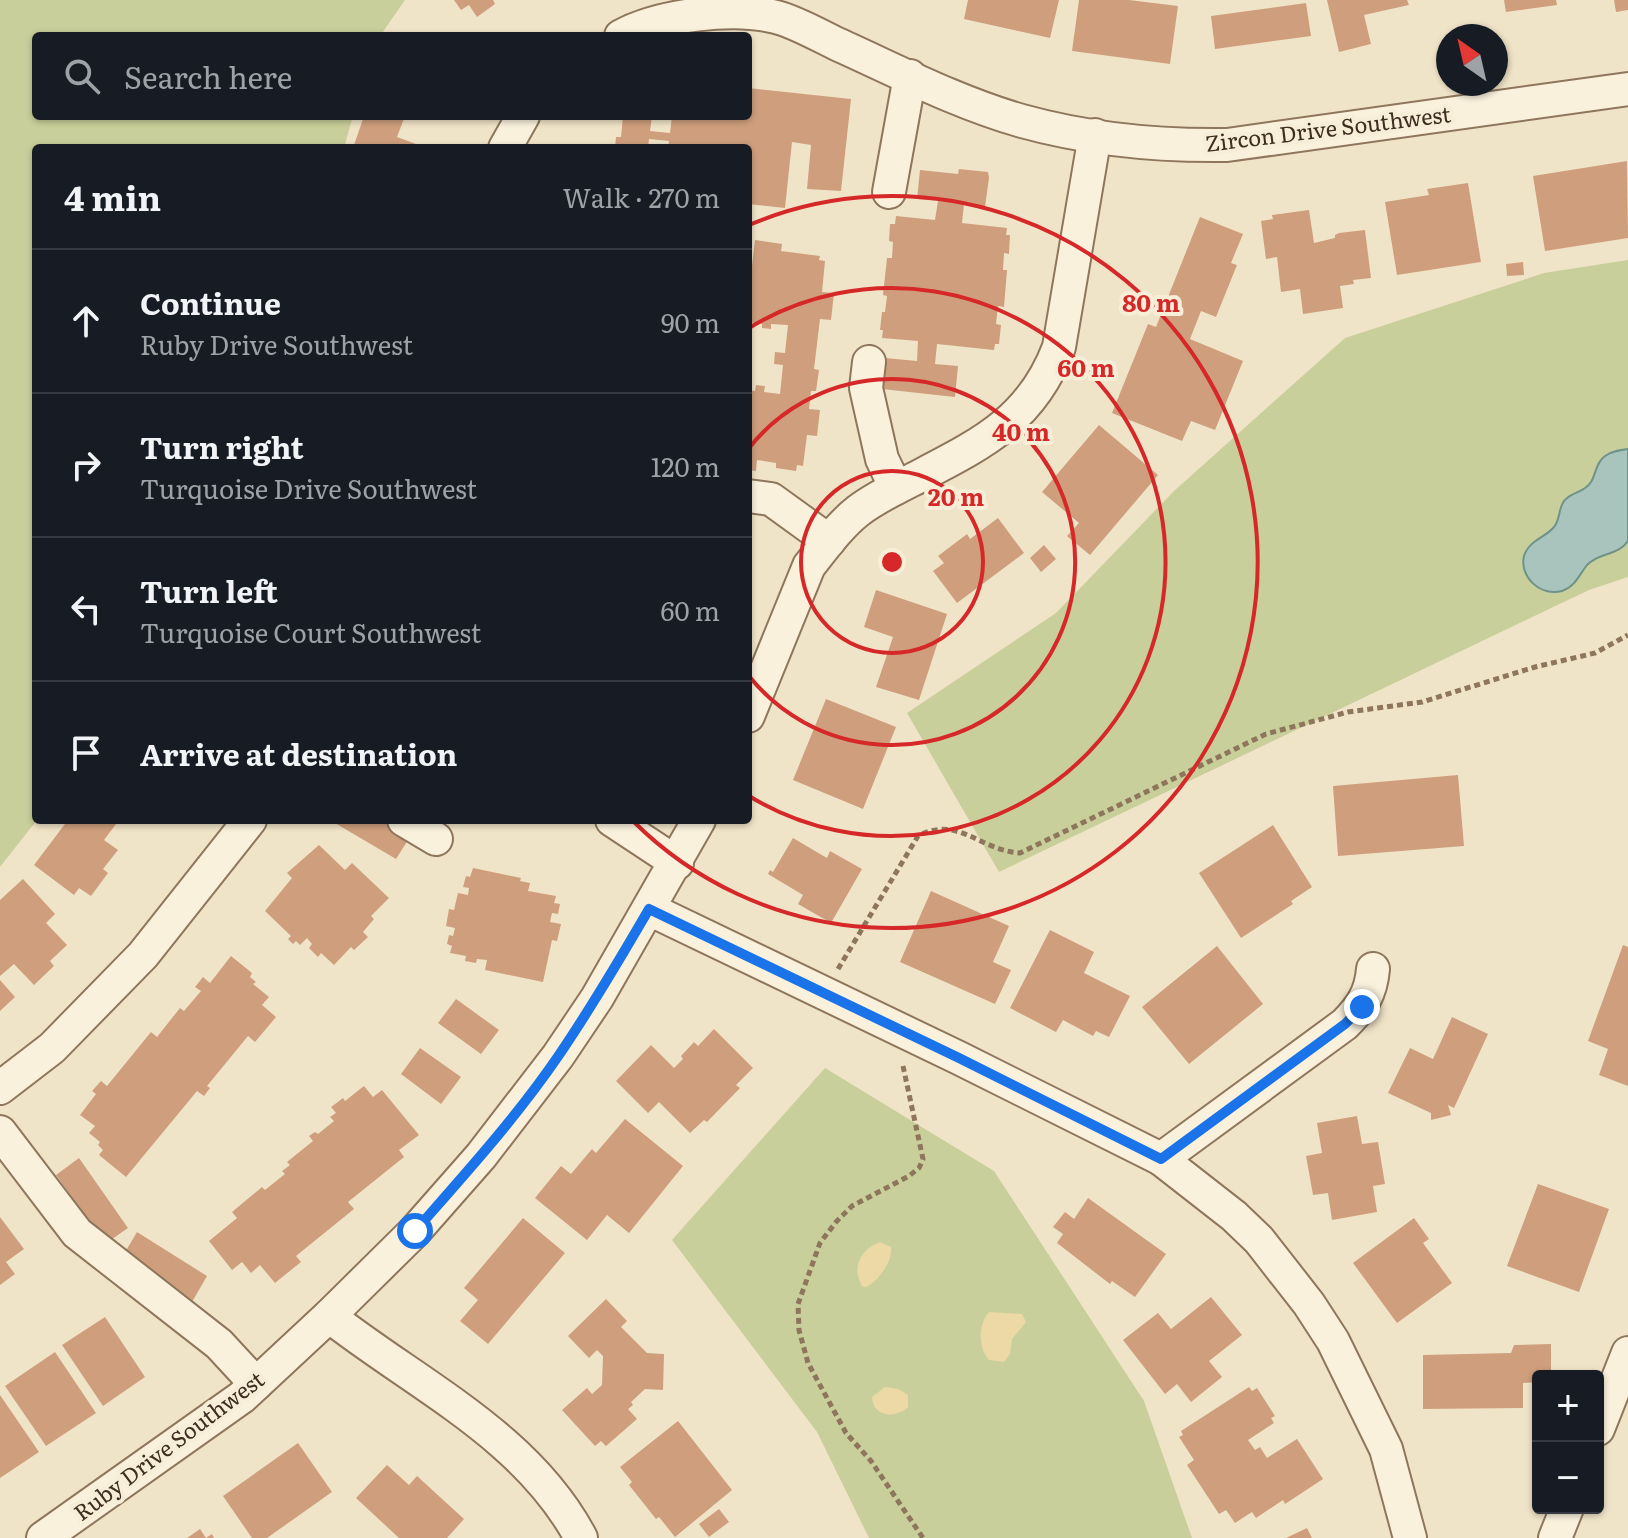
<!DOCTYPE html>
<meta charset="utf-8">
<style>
body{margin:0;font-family:Literata,serif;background:#242831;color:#f1f3f6}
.controls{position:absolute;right:24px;bottom:24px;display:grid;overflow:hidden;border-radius:8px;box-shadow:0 2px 6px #0004}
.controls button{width:72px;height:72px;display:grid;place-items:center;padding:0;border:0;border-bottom:2px solid #363941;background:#171b24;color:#f1f3f6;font:40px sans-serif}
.compass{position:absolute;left:1436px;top:24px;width:72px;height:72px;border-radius:50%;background:#171b24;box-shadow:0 2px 6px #0004;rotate:326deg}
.stop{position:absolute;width:24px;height:24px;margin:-18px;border:6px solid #1a73e8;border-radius:50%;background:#fff}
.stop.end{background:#1a73e8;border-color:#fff;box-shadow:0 2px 8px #0008}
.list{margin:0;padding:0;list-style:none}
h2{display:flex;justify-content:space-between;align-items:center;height:104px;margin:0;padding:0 32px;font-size:34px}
h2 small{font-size:26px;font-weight:400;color:#9ea1a6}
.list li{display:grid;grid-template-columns:52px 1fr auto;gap:24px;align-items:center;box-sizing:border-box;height:144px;padding:0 32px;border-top:2px solid #363941}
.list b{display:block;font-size:30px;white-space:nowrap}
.list p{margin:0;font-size:26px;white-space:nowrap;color:#9ea1a6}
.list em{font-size:26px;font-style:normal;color:#9ea1a6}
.icon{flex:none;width:44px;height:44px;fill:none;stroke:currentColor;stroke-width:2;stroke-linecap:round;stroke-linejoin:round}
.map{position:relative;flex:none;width:1628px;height:1538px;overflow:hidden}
.search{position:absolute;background:#171b24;box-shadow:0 2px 6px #0004;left:32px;top:32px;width:720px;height:88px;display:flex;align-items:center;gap:20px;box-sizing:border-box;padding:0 28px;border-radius:8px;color:#9ea1a6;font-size:30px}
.panel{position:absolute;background:#171b24;box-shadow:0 2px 6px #0004;left:32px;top:144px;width:720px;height:680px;border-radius:8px}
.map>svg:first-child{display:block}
.green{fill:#c9cf9b}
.sand{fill:#ecd9a5}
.water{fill:#a9c4bc;stroke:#6f938a;stroke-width:2}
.building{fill:#cf9f7d}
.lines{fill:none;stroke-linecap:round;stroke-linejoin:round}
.minor-casing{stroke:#8d765c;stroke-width:36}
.path{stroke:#8d765c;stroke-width:5;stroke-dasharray:6 4;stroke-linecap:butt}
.minor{stroke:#faf1dc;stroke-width:32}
.route{stroke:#1a73e8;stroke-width:10}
.ring{fill:none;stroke:#d62828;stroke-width:4}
.labels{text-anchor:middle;stroke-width:8;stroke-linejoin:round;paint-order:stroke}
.street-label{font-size:22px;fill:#3d2e20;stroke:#f7eed8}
.centre{fill:#d62828;stroke:#f7eed8;stroke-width:4}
.ring-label{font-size:24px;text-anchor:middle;font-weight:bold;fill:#d62828;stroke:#f7eed8;stroke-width:8;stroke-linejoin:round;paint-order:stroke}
</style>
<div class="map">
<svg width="1628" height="1538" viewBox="0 0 1628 1538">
<rect width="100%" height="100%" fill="#f0e4c8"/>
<g class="green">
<path d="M 0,0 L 405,0 L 380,36 L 36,36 L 36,116 L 353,116 L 344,148 L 36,148 L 37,820 L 0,867 Z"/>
<path d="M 1628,260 L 1628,577 L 1589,590 L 999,872 L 907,713 L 1056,613 L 1174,491 L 1345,338 L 1544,273 Z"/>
<path d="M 825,1068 L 994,1171 L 1144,1401 L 1192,1538 L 869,1538 L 817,1432 L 672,1240 Z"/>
</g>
<g class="sand">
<path d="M 880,1242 L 891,1247 C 893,1261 878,1282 866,1287 L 862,1286 C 851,1267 861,1249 880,1242 Z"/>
<path d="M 989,1312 L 1022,1314 L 1026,1322 L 1012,1339 L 1010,1354 L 1004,1362 L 989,1360 C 978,1348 978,1324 989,1312 Z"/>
<path d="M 885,1387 L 898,1389 L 908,1395 L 908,1407 C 895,1419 873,1417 872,1397 Z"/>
</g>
<path class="water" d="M 1628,449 L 1628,541 C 1618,556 1599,552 1587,565 C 1579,575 1575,587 1562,591 C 1541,597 1519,577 1524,556 C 1529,540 1545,538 1554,527 C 1561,519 1558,505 1566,499 C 1574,491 1584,493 1591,482 C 1596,474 1596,462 1605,456 C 1612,451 1620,450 1628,449 Z"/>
<g class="building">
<path d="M 454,0 L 493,0 L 495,4 L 477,17 L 469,5 L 461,10 Z"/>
<path d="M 968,0 L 1059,0 L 1050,38 L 964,19 Z"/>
<path d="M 1079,0 L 1129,0 L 1178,6 L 1170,64 L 1072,51 Z"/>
<path d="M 1327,0 L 1407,0 L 1409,5 L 1364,15 L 1371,44 L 1339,52 Z"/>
<path d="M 1504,0 L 1556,0 L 1557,5 L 1506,12 Z"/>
<path d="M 1614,0 L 1628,0 L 1628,10 L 1616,12 Z"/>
<path d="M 1306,3 L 1311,36 L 1215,49 L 1211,16 Z"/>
<path d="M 748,88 L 851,99 L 841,191 L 807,189 L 811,145 L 792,142 L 785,208 L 748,204 L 748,148 L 668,148 L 669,141 L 649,139 L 648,148 L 615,148 L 616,137 L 621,137 L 623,116 L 652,116 L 650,131 L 670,133 L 672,116 L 748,116 Z"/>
<path d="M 364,116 L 405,116 L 397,137 L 416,144 L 414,148 L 353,148 Z"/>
<path d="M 1627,161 L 1628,238 L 1545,251 L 1533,176 Z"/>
<path d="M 959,169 L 988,172 L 989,178 L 985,207 L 964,204 L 962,223 L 1007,228 L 1006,235 L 1010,235 L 1009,254 L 1004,253 L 1003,270 L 1007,270 L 1004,307 L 998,306 L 996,324 L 1001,325 L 999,344 L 995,344 L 994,350 L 937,344 L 935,364 L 958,366 L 955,397 L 882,389 L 885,358 L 917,361 L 918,341 L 882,338 L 883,330 L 880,330 L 882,312 L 885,312 L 887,296 L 883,295 L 887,258 L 892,258 L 893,242 L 889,241 L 890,224 L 895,224 L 896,216 L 935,220 L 938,201 L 917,199 L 920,170 L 958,174 Z"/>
<path d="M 1468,183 L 1481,262 L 1397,275 L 1385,202 L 1429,195 L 1427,189 Z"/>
<path d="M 1309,210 L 1314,243 L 1335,238 L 1335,235 L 1339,233 L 1365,230 L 1371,278 L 1353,280 L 1354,284 L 1340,286 L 1343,308 L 1303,314 L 1300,289 L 1281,292 L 1277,257 L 1266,259 L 1261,221 L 1273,219 L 1272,215 Z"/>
<path d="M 1200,217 L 1243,234 L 1231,263 L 1237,265 L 1216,317 L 1201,311 L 1190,339 L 1243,361 L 1215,430 L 1191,421 L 1182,441 L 1112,413 L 1148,324 L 1156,327 Z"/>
<path d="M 755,240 L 782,244 L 781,251 L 820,256 L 819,260 L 825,261 L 822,292 L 834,293 L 831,320 L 820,319 L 814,369 L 819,370 L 816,391 L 811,391 L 809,409 L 820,410 L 817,436 L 807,435 L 803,466 L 797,465 L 796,471 L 776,468 L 776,463 L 757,460 L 756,471 L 748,470 L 748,390 L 755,391 L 756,385 L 765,386 L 764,392 L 780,394 L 783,365 L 774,364 L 775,352 L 785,353 L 788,325 L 771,324 L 771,329 L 762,328 L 762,324 L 748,322 L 748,265 L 752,266 Z"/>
<path d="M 1523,262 L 1524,275 L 1507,276 L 1506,264 Z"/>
<path d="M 1099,425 L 1158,475 L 1090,555 L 1067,536 L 1079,523 L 1042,492 Z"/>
<path d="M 998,518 L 1024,553 L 957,603 L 933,571 L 944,563 L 938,556 L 967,534 L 970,539 Z"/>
<path d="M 1044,545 L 1056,559 L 1041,572 L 1030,558 Z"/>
<path d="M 876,590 L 947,614 L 919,700 L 876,687 L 893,637 L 864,627 Z"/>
<path d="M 826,699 L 896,727 L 863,809 L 793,780 Z"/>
<path d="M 1458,775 L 1464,846 L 1338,856 L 1333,786 Z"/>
<path d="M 68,820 L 119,820 L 104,840 L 118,850 L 103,869 L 108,873 L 91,896 L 79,888 L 74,895 L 34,865 Z"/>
<path d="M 337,820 L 382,820 L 410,837 L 396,859 L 335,823 Z"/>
<path d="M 1273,825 L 1312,887 L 1291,901 L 1293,904 L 1241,938 L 1199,873 Z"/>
<path d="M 793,838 L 827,858 L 830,851 L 862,869 L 831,923 L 798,904 L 803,895 L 768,874 L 770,870 L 773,872 Z"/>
<path d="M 319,845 L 345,870 L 352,863 L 389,898 L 371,916 L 374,919 L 363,932 L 368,937 L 354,950 L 351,947 L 334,965 L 321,953 L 318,957 L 309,948 L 312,944 L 307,938 L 300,945 L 296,941 L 293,944 L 288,939 L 291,936 L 265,911 L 292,878 L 287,873 Z"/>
<path d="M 473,868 L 521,878 L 520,881 L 530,883 L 528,891 L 556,896 L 554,903 L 560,904 L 558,914 L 552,913 L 550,922 L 561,924 L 557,941 L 552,940 L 543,982 L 485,970 L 487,960 L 477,959 L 476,963 L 465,961 L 466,956 L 450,953 L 452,946 L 447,944 L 449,935 L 453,936 L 455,928 L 446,926 L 449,909 L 454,910 L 458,893 L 468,895 L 469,888 L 463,887 L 466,876 L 470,877 Z"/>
<path d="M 23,879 L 55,914 L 46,923 L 67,945 L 50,961 L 54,966 L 34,985 L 14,964 L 0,976 L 0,900 Z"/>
<path d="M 931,891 L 1009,926 L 993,962 L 1011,970 L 995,1004 L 900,962 Z"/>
<path d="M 1050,930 L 1094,952 L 1084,973 L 1130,996 L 1109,1037 L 1096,1031 L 1093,1036 L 1063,1020 L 1056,1032 L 1010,1008 Z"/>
<path d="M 1623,945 L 1628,947 L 1628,1086 L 1599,1075 L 1608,1049 L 1588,1041 Z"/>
<path d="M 1217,946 L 1263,1004 L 1189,1064 L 1142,1007 Z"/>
<path d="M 231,956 L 252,973 L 250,977 L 256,982 L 253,984 L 269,997 L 262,1005 L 276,1017 L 255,1042 L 248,1036 L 207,1086 L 210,1088 L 204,1096 L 197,1091 L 126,1177 L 99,1155 L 103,1150 L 98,1145 L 100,1142 L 89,1133 L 95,1126 L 80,1115 L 96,1094 L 92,1091 L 101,1081 L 107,1086 L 151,1032 L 157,1037 L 180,1008 L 184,1011 L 201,991 L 195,987 L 203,977 L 210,983 Z"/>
<path d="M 0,980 L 15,997 L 0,1011 Z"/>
<path d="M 456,999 L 499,1030 L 481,1054 L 438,1023 Z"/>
<path d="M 1452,1017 L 1488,1034 L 1454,1108 L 1448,1105 L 1451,1115 L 1431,1120 L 1431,1113 L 1388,1093 L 1410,1048 L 1433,1059 Z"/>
<path d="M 714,1029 L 753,1068 L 736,1085 L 740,1088 L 707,1122 L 704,1120 L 690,1133 L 659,1102 L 648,1113 L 616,1081 L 651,1045 L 674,1068 L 683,1059 L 681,1056 L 694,1042 L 698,1046 Z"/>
<path d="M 420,1048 L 461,1077 L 441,1104 L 401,1074 Z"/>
<path d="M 364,1086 L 373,1097 L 382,1090 L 419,1135 L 399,1150 L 404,1157 L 348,1202 L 354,1209 L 296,1256 L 301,1262 L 275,1283 L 260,1265 L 251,1273 L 242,1262 L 232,1270 L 209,1241 L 237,1218 L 232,1212 L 262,1187 L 265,1190 L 285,1174 L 282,1171 L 290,1165 L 287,1162 L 313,1141 L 309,1136 L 315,1132 L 318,1134 L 334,1121 L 330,1117 L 336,1113 L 331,1107 L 343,1098 L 345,1101 Z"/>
<path d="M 1357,1116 L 1362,1144 L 1378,1142 L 1385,1184 L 1373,1186 L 1377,1212 L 1332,1220 L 1328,1193 L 1313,1195 L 1306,1156 L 1322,1153 L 1317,1123 Z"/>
<path d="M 625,1119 L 683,1166 L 629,1233 L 607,1215 L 587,1240 L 535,1198 L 561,1166 L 571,1174 L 592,1149 L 596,1153 Z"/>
<path d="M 79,1158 L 128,1228 L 105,1244 L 56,1175 Z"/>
<path d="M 1538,1184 L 1609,1209 L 1579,1292 L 1507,1266 Z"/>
<path d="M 1088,1198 L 1166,1254 L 1135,1297 L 1112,1281 L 1110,1284 L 1057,1243 L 1063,1234 L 1053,1227 L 1065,1212 L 1074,1219 Z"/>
<path d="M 0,1217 L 24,1249 L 6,1262 L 15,1274 L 0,1285 Z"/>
<path d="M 523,1218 L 565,1253 L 488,1344 L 460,1321 L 478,1300 L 464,1288 Z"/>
<path d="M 1414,1218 L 1429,1239 L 1423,1243 L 1452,1283 L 1397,1323 L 1353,1263 Z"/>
<path d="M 137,1232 L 207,1276 L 192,1302 L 121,1259 Z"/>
<path d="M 1211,1297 L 1242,1335 L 1209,1361 L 1222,1377 L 1191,1402 L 1177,1384 L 1165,1394 L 1123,1340 L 1158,1313 L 1171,1329 Z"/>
<path d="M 606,1299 L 627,1321 L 621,1327 L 647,1353 L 664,1354 L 663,1390 L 645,1389 L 631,1402 L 633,1405 L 628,1409 L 637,1419 L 606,1446 L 601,1441 L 595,1446 L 562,1410 L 587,1388 L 592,1394 L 602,1385 L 603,1356 L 597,1350 L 589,1358 L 568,1336 Z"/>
<path d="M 105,1317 L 145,1377 L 103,1406 L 62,1345 Z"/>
<path d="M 1551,1344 L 1551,1376 L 1538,1376 L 1538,1382 L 1523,1383 L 1523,1408 L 1423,1409 L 1423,1355 L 1511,1353 L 1514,1345 Z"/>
<path d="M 55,1352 L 96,1413 L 46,1446 L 5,1386 Z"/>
<path d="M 1249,1387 L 1252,1391 L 1257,1388 L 1275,1416 L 1271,1418 L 1274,1423 L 1248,1440 L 1255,1450 L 1260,1447 L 1267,1458 L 1297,1439 L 1323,1479 L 1285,1504 L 1283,1500 L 1256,1518 L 1252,1512 L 1235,1523 L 1226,1510 L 1219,1514 L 1187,1465 L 1194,1460 L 1179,1437 L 1183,1435 L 1181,1431 Z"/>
<path d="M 0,1395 L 39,1452 L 0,1478 Z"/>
<path d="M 678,1421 L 732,1490 L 675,1537 L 659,1517 L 656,1519 L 629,1485 L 632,1482 L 620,1467 Z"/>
<path d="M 298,1443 L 332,1492 L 267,1538 L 252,1538 L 223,1496 Z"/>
<path d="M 387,1465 L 409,1485 L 417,1476 L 464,1519 L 447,1538 L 399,1538 L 356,1498 Z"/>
<path d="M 719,1509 L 729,1522 L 709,1537 L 699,1524 Z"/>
<path d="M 1307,1528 L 1312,1538 L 1286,1538 Z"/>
<path d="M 200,1529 L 206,1538 L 212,1534 L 214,1538 L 187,1538 Z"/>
</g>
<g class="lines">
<defs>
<g id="minor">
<path d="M 621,36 C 660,15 733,6 776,17 C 796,22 818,35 837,44 C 897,71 958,103 1022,121 C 1087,139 1160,146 1227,145 L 1628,89"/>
<path d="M 505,148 L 523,116"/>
<path d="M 889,192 L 910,76"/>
<path d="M 869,362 L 866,388 L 882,459 L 896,488"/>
<path d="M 748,496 L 771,499 L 829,541"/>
<path d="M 748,716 L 809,566 C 824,547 840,525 858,511 C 875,498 894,489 912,480 C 979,445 1031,422 1059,347 L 1095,135"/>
<path d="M 404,820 L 436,839"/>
<path d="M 612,820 L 677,863"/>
<path d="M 649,909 L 959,1058 L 1161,1159 L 1234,1216 L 1259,1240 L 1309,1304 L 1333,1341 L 1386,1449 L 1410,1538"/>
<path d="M 0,1088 L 52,1048 L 143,955 L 250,820"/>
<path d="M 0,1132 L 77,1233 L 219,1344 L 256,1384"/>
<path d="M 1161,1159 L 1345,1024 C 1362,1007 1371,993 1373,969"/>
<path d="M 329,1316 C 417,1385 527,1436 581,1538"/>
<path d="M 1598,1429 L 1628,1353"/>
<path d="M 43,1538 L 242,1397 L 329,1316 L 415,1231 L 481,1156 L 558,1056 L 597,998 L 699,820"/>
<path d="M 1555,1538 L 1567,1508"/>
</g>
</defs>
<use href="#minor" class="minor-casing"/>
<g class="path">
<path d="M 838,969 L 918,836 C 958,815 979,850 1020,853 L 1266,734 L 1348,712 L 1422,702 L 1535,667 L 1595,653 L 1628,635"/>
<path d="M 903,1066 L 923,1159 L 919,1168 L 909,1176 L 852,1206 L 836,1222 L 820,1243 L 798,1304 L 799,1330 L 808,1363 L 846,1433 L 871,1461 L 923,1538"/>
</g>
<use href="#minor" class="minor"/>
</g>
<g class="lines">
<path class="route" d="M 415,1231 C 465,1174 516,1118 559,1055 C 591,1008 620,959 649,909 L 959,1058 L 1161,1159 L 1345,1024 L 1362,1007"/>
</g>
<g class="ring">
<circle cx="892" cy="562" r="91"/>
<path d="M749 448A183 183 0 1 1 749 676"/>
<path d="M749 328A274 274 0 1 1 749 796"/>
<path d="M749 225A366 366 0 1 1 633 821"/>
</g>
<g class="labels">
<g class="street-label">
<text transform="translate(1328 129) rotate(-7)" y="8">Zircon Drive Southwest</text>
<text transform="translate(169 1446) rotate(-37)" y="8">Ruby Drive Southwest</text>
</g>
</g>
<circle cx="892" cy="562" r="12" class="centre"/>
<g class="ring-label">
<text x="1151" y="312">80 m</text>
<text x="1086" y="377">60 m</text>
<text x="1021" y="441">40 m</text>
<text x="956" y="506">20 m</text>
</g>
</svg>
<div class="controls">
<button>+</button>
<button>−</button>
</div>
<svg class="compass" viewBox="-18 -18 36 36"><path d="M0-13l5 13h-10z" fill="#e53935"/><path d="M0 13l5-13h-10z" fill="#9ea1a6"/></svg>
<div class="stop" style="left:415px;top:1231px"></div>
<div class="stop end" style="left:1362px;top:1007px"></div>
<div class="search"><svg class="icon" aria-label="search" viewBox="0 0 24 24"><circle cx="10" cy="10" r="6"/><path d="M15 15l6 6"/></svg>Search here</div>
<section class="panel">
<h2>4 min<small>Walk · 270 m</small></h2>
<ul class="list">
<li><svg class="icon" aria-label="ahead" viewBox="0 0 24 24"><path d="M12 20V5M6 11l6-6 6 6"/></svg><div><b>Continue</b><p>Ruby Drive Southwest</p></div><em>90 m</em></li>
<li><svg class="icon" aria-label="right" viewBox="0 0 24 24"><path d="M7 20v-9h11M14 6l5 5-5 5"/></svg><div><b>Turn right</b><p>Turquoise Drive Southwest</p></div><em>120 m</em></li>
<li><svg class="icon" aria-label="left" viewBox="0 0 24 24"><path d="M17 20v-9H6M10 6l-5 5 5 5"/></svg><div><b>Turn left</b><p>Turquoise Court Southwest</p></div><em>60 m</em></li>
<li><svg class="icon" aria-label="arrive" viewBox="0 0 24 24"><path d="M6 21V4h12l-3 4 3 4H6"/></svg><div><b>Arrive at destination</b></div></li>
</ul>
</section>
</div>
